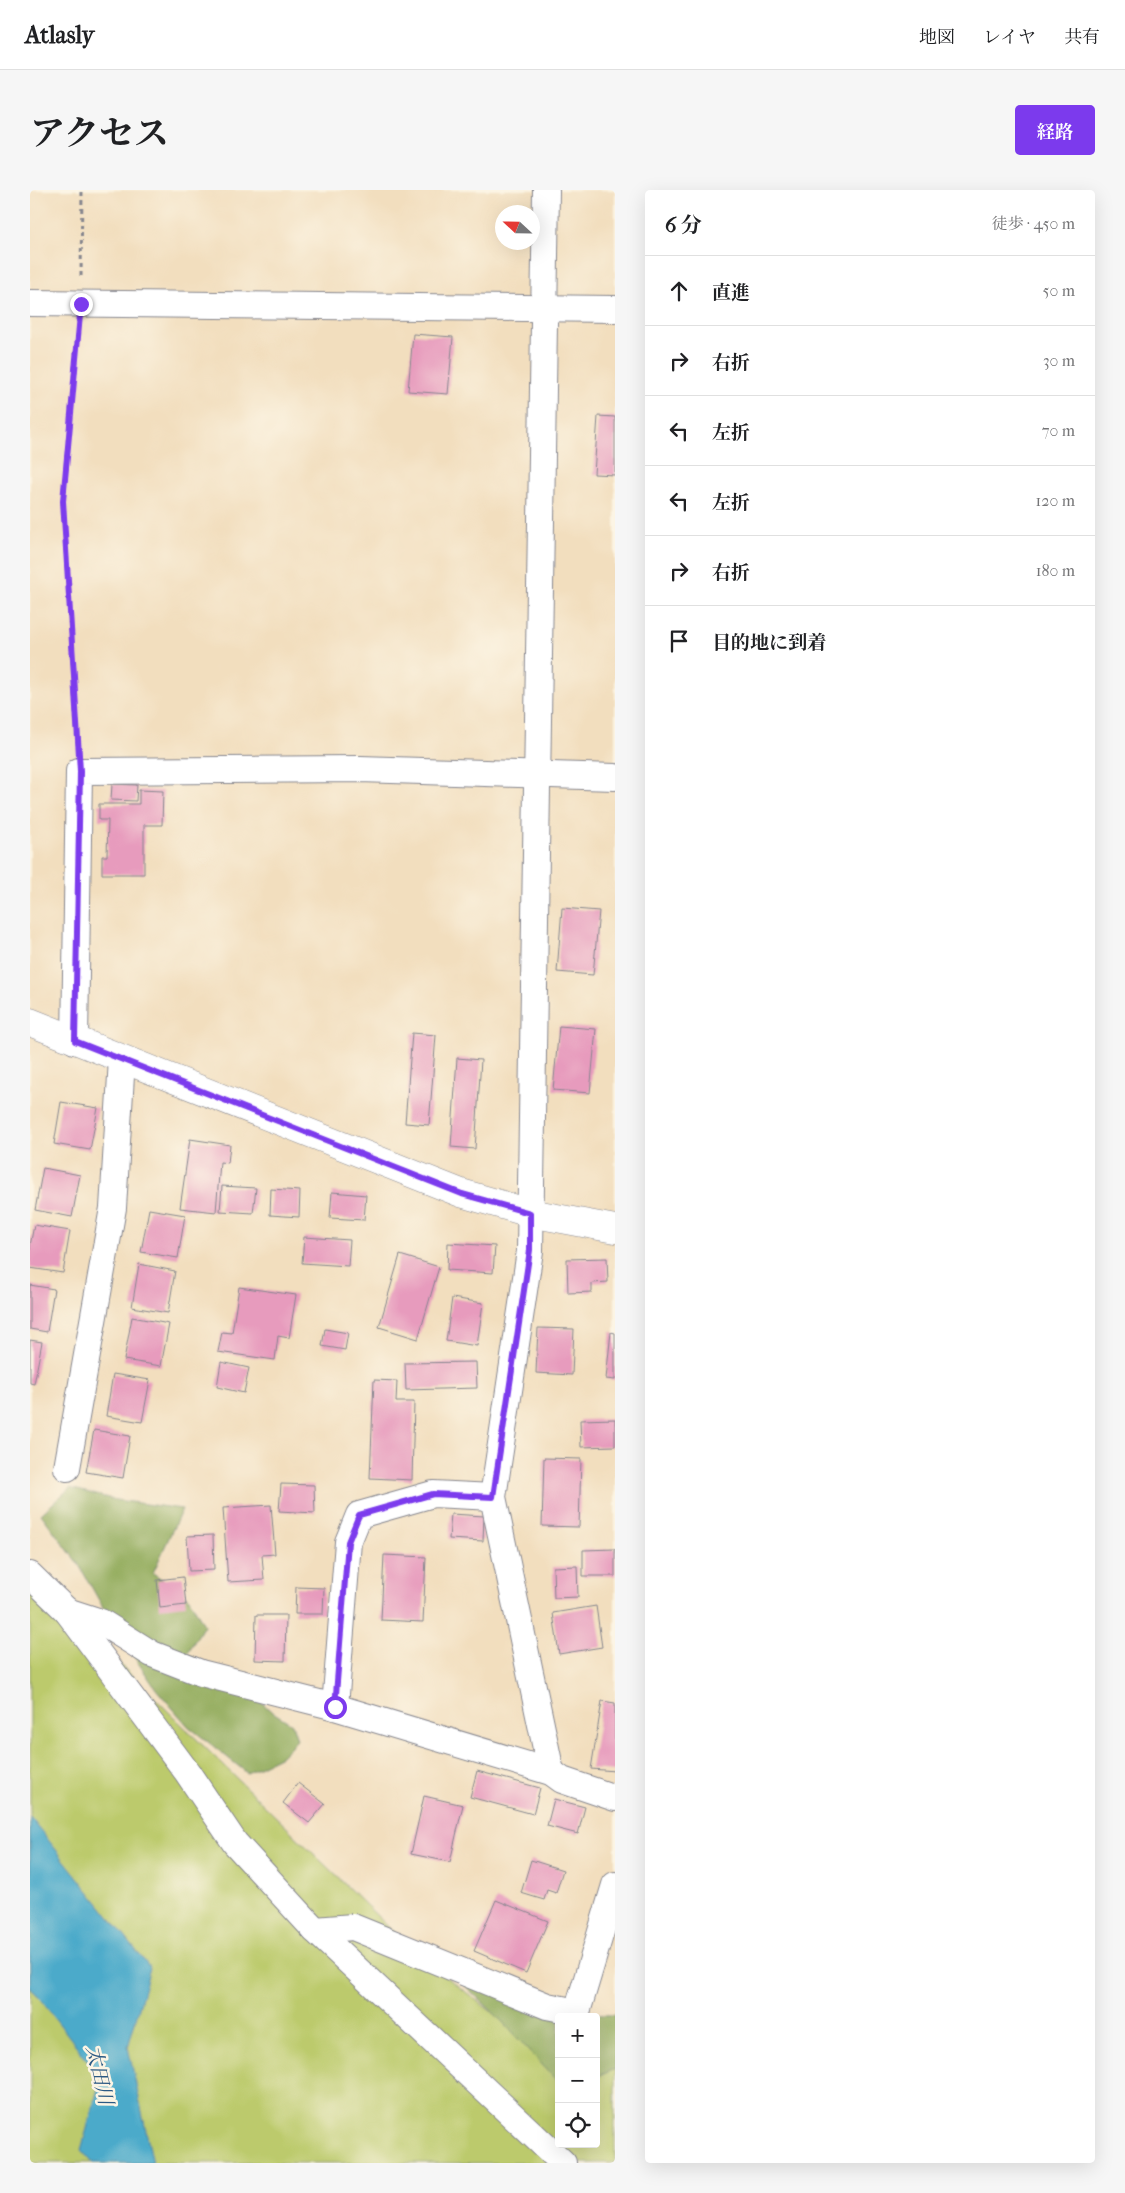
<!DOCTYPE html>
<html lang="ja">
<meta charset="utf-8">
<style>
body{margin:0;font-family:"IM FELL French Canon","Noto Serif JP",serif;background:#f6f6f6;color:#202124}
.controls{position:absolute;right:15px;bottom:15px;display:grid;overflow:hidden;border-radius:5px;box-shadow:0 5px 20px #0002}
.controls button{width:45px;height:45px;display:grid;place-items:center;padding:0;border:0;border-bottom:1px solid #e0e0e0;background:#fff;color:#202124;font:25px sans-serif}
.compass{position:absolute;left:465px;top:15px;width:45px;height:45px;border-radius:50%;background:#fff;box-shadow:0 5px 20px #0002;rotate:292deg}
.stop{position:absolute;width:15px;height:15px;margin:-11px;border:4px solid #7c3aed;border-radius:50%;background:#fff}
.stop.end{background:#7c3aed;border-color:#fff;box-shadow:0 1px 5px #0008}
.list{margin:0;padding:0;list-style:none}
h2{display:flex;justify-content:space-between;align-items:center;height:65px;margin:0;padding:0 20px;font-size:21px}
h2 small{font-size:16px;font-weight:400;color:#757577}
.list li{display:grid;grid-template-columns:32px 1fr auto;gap:15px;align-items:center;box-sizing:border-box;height:70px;padding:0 20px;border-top:1px solid #e0e0e0}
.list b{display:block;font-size:19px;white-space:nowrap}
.list em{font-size:16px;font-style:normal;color:#757577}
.icon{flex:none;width:28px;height:28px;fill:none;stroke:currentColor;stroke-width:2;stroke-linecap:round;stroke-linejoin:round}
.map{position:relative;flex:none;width:585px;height:1973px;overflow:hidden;border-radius:5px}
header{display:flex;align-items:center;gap:30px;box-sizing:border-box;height:70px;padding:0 25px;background:#fff;border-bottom:1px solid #e0e0e0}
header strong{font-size:24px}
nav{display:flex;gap:28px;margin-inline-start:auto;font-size:18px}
.intro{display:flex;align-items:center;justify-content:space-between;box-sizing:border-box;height:120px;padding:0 30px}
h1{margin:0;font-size:35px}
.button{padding:12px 22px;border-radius:5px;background:#7c3aed;color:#fff;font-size:18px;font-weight:700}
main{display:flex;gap:30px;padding:0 30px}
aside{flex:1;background:#fff;border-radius:5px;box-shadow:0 5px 20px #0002}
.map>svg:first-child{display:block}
.green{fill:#bcca6c;stroke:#6c7c65}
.forest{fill:#95ae60;stroke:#586e5f}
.water{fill:#4baaca;stroke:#336c94}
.building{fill:#e79bbd}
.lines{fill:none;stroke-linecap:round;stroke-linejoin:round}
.minor-casing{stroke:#86868e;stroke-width:28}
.tertiary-casing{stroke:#86868e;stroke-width:29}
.path{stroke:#86868e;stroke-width:3;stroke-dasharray:4 4;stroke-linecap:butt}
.minor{stroke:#fff;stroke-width:26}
.tertiary{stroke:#fff;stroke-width:28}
.route{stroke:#7c3aed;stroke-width:6}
.labels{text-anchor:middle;stroke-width:5;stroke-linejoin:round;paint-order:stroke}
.water-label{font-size:20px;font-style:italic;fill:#2c5a84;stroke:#fcf5e5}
</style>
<header>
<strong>Atlasly</strong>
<nav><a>地図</a><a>レイヤ</a><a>共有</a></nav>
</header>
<div class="intro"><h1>アクセス</h1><a class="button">経路</a></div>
<main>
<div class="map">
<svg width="585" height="1973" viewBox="0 0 585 1973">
<rect width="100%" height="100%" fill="#fcf5e5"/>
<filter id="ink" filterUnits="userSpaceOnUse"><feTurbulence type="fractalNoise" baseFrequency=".02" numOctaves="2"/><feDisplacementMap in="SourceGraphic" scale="10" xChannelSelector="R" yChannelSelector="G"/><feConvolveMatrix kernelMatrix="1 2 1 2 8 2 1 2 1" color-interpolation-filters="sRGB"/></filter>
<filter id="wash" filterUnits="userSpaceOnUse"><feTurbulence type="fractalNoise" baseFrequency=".0096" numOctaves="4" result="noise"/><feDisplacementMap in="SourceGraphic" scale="20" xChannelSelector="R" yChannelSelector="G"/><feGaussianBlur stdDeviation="1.12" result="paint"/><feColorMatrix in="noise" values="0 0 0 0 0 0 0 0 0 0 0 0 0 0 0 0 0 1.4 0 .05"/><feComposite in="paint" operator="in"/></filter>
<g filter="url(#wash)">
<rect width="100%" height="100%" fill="#f2debe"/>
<path class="green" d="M 0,1386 L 384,1762 L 467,1826 L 529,1881 L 529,1954 L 566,1954 L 566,1887 L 585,1879 L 585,1973 L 0,1973 Z"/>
<g class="forest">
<path d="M 40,1298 L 86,1310 L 152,1319 L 123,1383 L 159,1408 L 174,1435 L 157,1464 L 211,1493 L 241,1521 L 262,1534 L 267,1550 L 251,1566 L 217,1583 L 158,1536 L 126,1499 L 87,1442 L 49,1375 L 11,1324 Z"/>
<path d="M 411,1773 L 507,1824 L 585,1825 L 585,1879 L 566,1887 L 566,1827 L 529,1827 L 529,1893 L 467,1826 Z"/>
</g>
<path class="water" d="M 0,1627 L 120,1778 L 98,1857 L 123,1973 L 63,1973 L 51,1960 L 71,1888 L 0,1796 Z"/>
<g id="blocks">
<g class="building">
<path d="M 383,144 L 423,147 L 418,204 L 378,201 Z"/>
<path d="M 568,226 L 585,227 L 585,285 L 564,284 Z"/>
<path d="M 82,594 L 107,595 L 106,611 L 81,610 Z"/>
<path d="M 109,600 L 133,601 L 132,635 L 114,635 L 114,684 L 72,684 L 72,666 L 77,666 L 78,630 L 69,630 L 69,614 L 109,614 Z"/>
<path d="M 532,718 L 569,721 L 563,785 L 527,782 Z"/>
<path d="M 529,836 L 566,839 L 560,903 L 523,900 Z"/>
<path d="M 382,843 L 406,845 L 399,935 L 375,933 Z"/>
<path d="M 427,868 L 451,870 L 445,959 L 421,957 Z"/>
<path d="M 31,912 L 68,918 L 60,960 L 24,954 Z"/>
<path d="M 160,949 L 200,955 L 198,973 L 190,972 L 186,1022 L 150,1018 Z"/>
<path d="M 13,978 L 50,985 L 42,1027 L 5,1020 Z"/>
<path d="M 192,996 L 226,998 L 223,1023 L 190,1021 Z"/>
<path d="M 241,999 L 270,1001 L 269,1027 L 240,1025 Z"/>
<path d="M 302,1002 L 336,1005 L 334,1030 L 300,1028 Z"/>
<path d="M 119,1019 L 155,1025 L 148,1068 L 111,1062 Z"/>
<path d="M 4,1035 L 40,1041 L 33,1083 L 0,1078 L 0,1056 Z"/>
<path d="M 274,1047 L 320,1050 L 318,1076 L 272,1073 Z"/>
<path d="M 418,1053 L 465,1056 L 463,1083 L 417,1080 Z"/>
<path d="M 370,1065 L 409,1077 L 388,1149 L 349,1137 Z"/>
<path d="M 577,1068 L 578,1092 L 562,1093 L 562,1102 L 538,1103 L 537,1069 Z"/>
<path d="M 109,1074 L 145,1081 L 138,1123 L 102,1117 Z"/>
<path d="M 0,1095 L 24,1099 L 17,1142 L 0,1139 Z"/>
<path d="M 209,1097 L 266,1105 L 259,1148 L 248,1146 L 245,1170 L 188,1162 L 192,1142 L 202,1143 Z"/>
<path d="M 422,1108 L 453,1113 L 447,1156 L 416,1151 Z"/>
<path d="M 102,1127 L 139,1134 L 131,1176 L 94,1170 Z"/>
<path d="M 508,1138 L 544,1139 L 542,1185 L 506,1183 Z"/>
<path d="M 295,1139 L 318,1143 L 315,1160 L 292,1156 Z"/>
<path d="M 581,1142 L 585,1143 L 585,1190 L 576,1189 Z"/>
<path d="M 0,1150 L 12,1152 L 4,1194 L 0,1193 Z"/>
<path d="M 191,1172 L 219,1178 L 214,1203 L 187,1197 Z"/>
<path d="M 446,1172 L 447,1198 L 376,1200 L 375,1173 Z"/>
<path d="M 83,1184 L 120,1190 L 112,1232 L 76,1226 Z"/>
<path d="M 344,1190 L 367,1191 L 366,1212 L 384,1212 L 382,1290 L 340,1288 Z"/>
<path d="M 585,1229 L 585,1256 L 551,1257 L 550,1230 Z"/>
<path d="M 64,1240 L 100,1246 L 93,1288 L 56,1282 Z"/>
<path d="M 514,1268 L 551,1269 L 549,1337 L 512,1336 Z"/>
<path d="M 251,1294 L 284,1295 L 285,1323 L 249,1321 Z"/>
<path d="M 241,1315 L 245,1364 L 232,1365 L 234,1390 L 198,1392 L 193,1318 Z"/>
<path d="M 421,1324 L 454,1326 L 453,1351 L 419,1349 Z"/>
<path d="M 183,1345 L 184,1380 L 159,1381 L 157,1346 Z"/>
<path d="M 585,1359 L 585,1386 L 553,1386 L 553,1360 Z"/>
<path d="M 354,1365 L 396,1367 L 393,1432 L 351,1430 Z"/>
<path d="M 547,1376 L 548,1407 L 524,1408 L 523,1377 Z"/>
<path d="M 153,1387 L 156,1415 L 130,1418 L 127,1390 Z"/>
<path d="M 266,1397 L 294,1398 L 293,1424 L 265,1424 Z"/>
<path d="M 566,1416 L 572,1457 L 529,1464 L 523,1423 Z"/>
<path d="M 226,1425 L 256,1425 L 255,1471 L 225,1470 Z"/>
<path d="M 572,1511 L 585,1513 L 585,1581 L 561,1579 Z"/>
<path d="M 447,1581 L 510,1598 L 503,1624 L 440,1607 Z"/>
<path d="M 268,1593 L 295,1614 L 279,1633 L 253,1613 Z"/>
<path d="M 394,1606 L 433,1615 L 420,1672 L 381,1664 Z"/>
<path d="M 524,1609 L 555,1617 L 548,1644 L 517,1636 Z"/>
<path d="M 501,1670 L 533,1680 L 526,1703 L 517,1700 L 514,1710 L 491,1703 Z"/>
<path d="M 466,1710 L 518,1731 L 496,1783 L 444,1761 Z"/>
</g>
</g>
</g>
<g filter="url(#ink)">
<use href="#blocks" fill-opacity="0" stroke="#86868e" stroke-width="1"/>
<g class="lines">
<defs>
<g id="minor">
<path d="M 516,0 L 500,1061 L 463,1307 L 521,1582"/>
<path d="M 0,113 L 585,119"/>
<path d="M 45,851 L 49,581 L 330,579 L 585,587"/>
<path d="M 37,1278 L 83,1018 L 92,869"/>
<path d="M 0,1385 L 37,1421 L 157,1582 L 205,1653 L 285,1740 L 533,1973"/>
<path d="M 37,1421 L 71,1432 L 122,1464 L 171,1483 L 305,1517 L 521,1582 L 532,1590 L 585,1608"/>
<path d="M 305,1517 L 318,1352 L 329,1325 L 403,1304 L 463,1307"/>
<path d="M 285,1740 L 323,1737 L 517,1816 L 547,1822 L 585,1695"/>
</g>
<path id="tertiary" d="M 0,832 L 431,1003 L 500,1023 L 585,1039"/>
</defs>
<use href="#minor" class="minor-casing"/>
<use href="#tertiary" class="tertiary-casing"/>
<g class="path">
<path d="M 51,86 L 52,0"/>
<path d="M 48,555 L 33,311 L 48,140"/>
</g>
<use href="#minor" class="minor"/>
<use href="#tertiary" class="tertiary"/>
</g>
</g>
<g class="lines" filter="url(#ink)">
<path class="route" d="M 51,114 L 33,311 L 50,581 L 45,851 L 432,1004 L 500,1023 L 500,1060 L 463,1307 L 403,1304 L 329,1325 L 318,1352 L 305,1517"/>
</g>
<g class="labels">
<g class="water-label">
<text transform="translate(70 1885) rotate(77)" y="7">太田川</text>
</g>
</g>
</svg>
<div class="controls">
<button>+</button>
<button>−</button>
<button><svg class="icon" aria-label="locate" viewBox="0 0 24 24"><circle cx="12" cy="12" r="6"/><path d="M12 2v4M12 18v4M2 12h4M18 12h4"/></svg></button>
</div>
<svg class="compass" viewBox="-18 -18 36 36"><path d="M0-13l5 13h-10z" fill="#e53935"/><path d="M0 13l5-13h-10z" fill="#757577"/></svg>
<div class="stop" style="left:305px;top:1517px"></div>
<div class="stop end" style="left:51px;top:114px"></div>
</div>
<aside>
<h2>6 分<small>徒歩 · 450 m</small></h2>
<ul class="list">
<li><svg class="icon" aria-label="ahead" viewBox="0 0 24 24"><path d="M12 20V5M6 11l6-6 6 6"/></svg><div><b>直進</b></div><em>50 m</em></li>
<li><svg class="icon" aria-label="right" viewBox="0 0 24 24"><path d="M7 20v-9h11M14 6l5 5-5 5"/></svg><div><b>右折</b></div><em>30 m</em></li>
<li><svg class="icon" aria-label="left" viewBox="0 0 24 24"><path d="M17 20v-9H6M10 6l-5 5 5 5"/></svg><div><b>左折</b></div><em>70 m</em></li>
<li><svg class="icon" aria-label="left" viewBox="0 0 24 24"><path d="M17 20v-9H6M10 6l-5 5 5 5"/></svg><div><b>左折</b></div><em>120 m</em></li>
<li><svg class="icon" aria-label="right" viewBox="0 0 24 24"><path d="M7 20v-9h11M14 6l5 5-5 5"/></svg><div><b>右折</b></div><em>180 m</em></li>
<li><svg class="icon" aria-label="arrive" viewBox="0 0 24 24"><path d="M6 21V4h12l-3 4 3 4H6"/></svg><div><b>目的地に到着</b></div></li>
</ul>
</aside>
</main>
